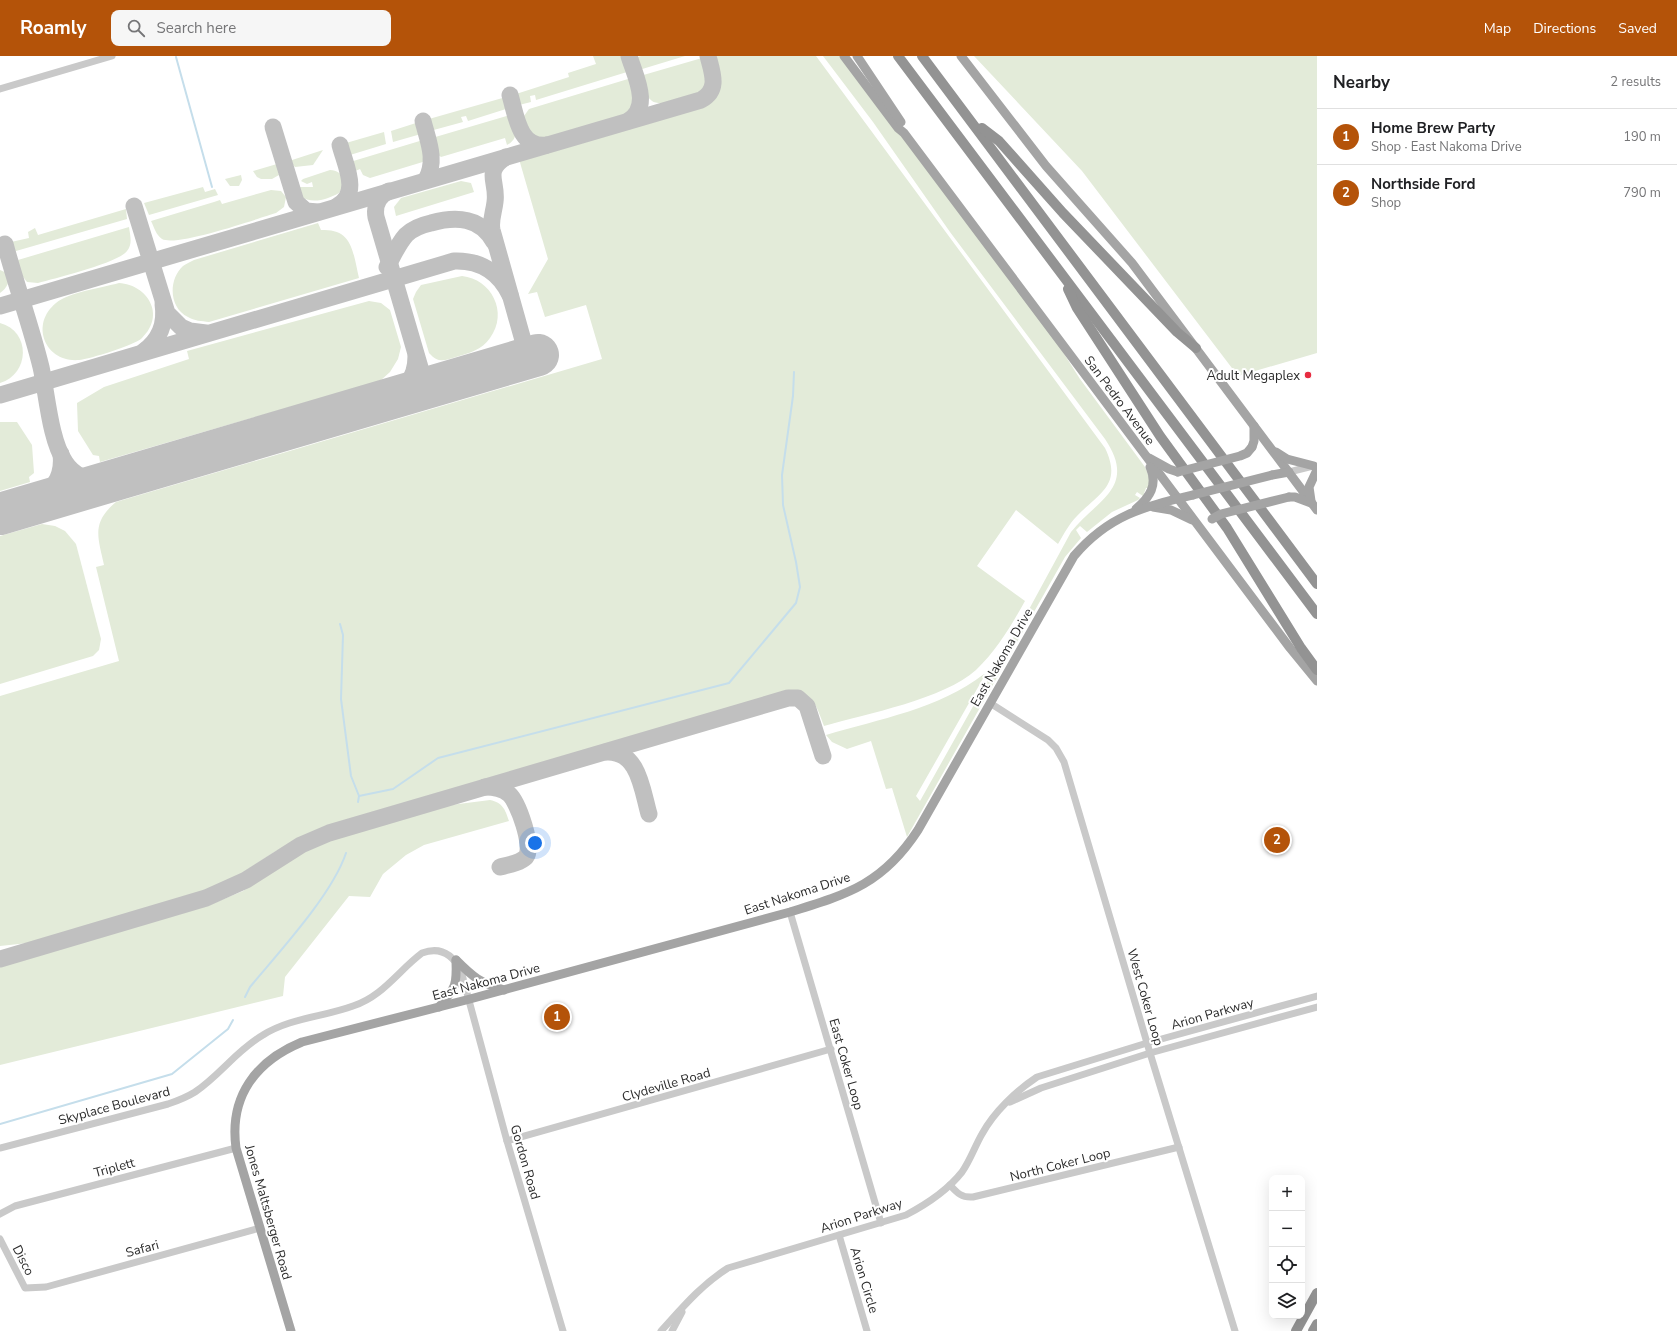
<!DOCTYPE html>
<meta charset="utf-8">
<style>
body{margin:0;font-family:"Nunito Sans",sans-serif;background:#f6f6f6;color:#202124}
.controls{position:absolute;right:12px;bottom:12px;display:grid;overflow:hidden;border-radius:8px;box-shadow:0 4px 16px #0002}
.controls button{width:36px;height:36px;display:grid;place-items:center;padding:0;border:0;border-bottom:1px solid #e0e0e0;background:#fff;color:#202124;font:20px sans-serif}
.you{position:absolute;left:535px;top:787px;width:14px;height:14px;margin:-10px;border:3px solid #fff;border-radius:50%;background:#1a73e8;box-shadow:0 0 0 6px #1a73e833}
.badge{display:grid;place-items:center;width:26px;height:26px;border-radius:50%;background:#b45309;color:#fff;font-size:13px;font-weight:700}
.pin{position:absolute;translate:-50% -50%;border:2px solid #fff;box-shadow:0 1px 4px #0006}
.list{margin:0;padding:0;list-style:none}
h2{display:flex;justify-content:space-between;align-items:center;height:52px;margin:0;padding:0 16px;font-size:17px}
h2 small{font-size:13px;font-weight:400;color:#757577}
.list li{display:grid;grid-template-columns:26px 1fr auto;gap:12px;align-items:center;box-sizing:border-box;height:56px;padding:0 16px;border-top:1px solid #e0e0e0}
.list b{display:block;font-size:15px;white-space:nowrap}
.list p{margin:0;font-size:13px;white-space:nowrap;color:#757577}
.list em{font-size:13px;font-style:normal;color:#757577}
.icon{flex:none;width:22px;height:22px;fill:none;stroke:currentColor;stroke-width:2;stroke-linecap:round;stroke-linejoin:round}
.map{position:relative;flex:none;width:1317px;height:1275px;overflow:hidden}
header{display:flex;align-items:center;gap:24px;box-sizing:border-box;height:56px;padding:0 20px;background:#b45309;color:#fff}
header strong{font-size:19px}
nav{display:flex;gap:22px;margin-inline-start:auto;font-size:14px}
.search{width:280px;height:36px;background:#f6f6f6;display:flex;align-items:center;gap:10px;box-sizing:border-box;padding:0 14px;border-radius:8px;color:#757577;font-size:15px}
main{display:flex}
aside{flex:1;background:#fff}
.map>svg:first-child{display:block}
.green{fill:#e3ebd9}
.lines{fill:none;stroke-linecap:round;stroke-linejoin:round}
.stream{stroke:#c5deeb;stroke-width:2}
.taxiway{stroke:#c0c0c0;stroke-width:17}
.runway{stroke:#c0c0c0;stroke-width:42}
.minor{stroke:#c9c9c9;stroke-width:7}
.major{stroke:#a4a4a4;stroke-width:9}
.highway{stroke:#939393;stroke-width:10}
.major-bridge{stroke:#a4a4a4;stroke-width:9}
.poi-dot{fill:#e72b40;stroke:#fff;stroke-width:1.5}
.labels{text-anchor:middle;stroke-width:4;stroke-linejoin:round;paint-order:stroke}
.poi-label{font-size:13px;fill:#2c2c2c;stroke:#fff;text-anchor:end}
.street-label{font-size:13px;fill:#2c2c2c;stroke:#fff}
</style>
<header>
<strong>Roamly</strong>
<div class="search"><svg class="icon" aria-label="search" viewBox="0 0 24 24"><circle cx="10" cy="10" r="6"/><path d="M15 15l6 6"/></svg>Search here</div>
<nav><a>Map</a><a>Directions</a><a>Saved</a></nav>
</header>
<main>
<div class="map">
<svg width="1317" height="1275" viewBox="0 0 1317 1275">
<rect width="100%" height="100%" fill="#fff"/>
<g class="green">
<path d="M 593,0 L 624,0 L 628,13 L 627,16 L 536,44 L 535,39 L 530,40 L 531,46 L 519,49 L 516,38 L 569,21 L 568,17 L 596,8 Z"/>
<path d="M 641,0 L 685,0 L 639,14 L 635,2 Z"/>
<path d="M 717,0 L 816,0 L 1105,392 C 1123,429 1099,437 1077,460 C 1069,468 1064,478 1058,488 L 1016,454 L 977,510 L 1025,545 C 1011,570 997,594 976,614 C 944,643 866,658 824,670 C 816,649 814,637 789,634 L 332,768 L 276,795 L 233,823 L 208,834 L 28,887 L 0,890 L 0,640 L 119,605 L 96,511 L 104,509 C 98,481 91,467 116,446 L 602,303 L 586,249 L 545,261 L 537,236 L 528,238 L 548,203 L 519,103 L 709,46 C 731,24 712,18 717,0 Z"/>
<path d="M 823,0 L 842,0 L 1054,282 L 1080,323 L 1145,411 L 1150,423 L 1148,432 L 1146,432 L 1143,440 L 1137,436 L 1135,439 L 1140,442 L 1138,444 L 1112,456 L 1087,476 L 1080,470 L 1076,474 L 1081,482 L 1065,501 L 907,781 L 892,732 L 886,733 L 871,685 L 847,693 L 832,686 L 826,679 C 879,663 939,653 984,618 L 985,619 L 916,740 L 920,745 L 999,604 L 999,603 L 1015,579 L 1071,476 C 1096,444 1138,432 1105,383 L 950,176 L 873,66 Z"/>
<path d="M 974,0 L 1317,0 L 1317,297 L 1238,320 L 1082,115 Z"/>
<path d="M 702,2 C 705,9 710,21 707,29 C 703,40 661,52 652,45 C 644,39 643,29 640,20 Z"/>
<path d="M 628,23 L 631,25 C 634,38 640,51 627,59 L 546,83 C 532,84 524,74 524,60 L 529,53 Z"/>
<path d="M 506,41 L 508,49 L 506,53 L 468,65 L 466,60 L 461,61 L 463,66 L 430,75 L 428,65 L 429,63 Z"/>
<path d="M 510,59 L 512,61 C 515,72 520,82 507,89 L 505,82 L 441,101 L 436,97 L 432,82 Z"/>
<path d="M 416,67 L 418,68 L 421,78 L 393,86 L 391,75 Z"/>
<path d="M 384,76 L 386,88 L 350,99 L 346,87 Z"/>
<path d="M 423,84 L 427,101 L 426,105 L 370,122 L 363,119 L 360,113 L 353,116 L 350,106 Z"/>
<path d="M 323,94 L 313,109 L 295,111 L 289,105 Z"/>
<path d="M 277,108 L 279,119 L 272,123 L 261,123 L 257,121 L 253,115 Z"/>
<path d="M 330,114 C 344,115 347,126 339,137 C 328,143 312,149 300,140 L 298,131 L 313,131 L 312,126 L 307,128 L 301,125 L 303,123 Z"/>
<path d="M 241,119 L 242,124 L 239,130 L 230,130 L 225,123 Z"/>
<path d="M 461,125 L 471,127 L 474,136 L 396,160 L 394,151 L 401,142 Z"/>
<path d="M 203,131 L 205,136 L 215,133 L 218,139 L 149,159 L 144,147 Z"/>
<path d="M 271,134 L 281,135 L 286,141 L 284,151 L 276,157 C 256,163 177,191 162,183 C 156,179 154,171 151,165 L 214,146 L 220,144 L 222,148 Z"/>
<path d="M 126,153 L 127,163 L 16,195 L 12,193 L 11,186 L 29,182 L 28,176 L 35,172 L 38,179 Z"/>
<path d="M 318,167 L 321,174 C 353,172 353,197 359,222 L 209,266 C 202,265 194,265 188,261 C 169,252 168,224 183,210 C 186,208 190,206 194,204 Z"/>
<path d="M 129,171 C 130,179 133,188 127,195 C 118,207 56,222 38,227 L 27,226 L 20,217 L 16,208 L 18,204 Z"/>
<path d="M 0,214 L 7,217 C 11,225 7,232 0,237 Z"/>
<path d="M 462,220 C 491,223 509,256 490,282 C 482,294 469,297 456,301 C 444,305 438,307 429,297 L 413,243 L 416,236 L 421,229 Z"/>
<path d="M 119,227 C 148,229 166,259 142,282 C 135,289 90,303 79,304 C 46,307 29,269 56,247 C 69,236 101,232 119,227 Z"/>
<path d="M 369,245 L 381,247 L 390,254 L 401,291 L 398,303 L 390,316 L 380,325 L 100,406 L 99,400 L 93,399 L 78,375 L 77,347 L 104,331 L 189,303 L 187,295 Z"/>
<path d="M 0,267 C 31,275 30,318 0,327 Z"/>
<path d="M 0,366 L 17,366 L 32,389 L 34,417 L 29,421 L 30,426 L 0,435 Z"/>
<path d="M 42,468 L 55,470 L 65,475 L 76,488 L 101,583 L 99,594 L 93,600 L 0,628 L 0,480 Z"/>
<path d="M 490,744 C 503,747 505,753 509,765 L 424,789 L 406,799 L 383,818 L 370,841 L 349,840 L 285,921 L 283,940 L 0,1009 L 0,911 L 207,850 L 243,835 L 276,812 L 305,794 L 332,784 L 443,750 Z"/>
</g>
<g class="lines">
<g class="stream">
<path d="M 176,1 L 212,131"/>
<path d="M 340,568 L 343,579 L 341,643 L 351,720 L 359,740 L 358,746"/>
<path d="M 359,740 L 393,733 L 438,702 L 729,627 L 796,547 L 800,531 L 796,506 L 783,449 L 782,419 L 793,340 L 794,316"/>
<path d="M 245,941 L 250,931 C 279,896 332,839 346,797"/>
<path d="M 0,1068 L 172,1018 L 228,973 L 233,964"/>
</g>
<g class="taxiway">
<path d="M 510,39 C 516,59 519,93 547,89"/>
<path d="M 423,65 C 428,85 437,104 426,124"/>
<path d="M 628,65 C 652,51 635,20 629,0"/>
<path d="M 273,71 L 296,146 L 306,155 L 318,156"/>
<path d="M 506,101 C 483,116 498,125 495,146 C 494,156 490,164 492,174 L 528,302"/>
<path d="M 389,135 C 378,140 374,149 376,161 L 426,332"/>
<path d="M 134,150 L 167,257 L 181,271 L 190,275 L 206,277"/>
<path d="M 337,150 C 361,138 345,109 340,89"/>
<path d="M 5,188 C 16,229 31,270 41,311 C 47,338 50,384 65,406 C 76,423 93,427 113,425"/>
<path d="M 387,211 C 393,200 398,188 406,179 C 413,172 422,169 431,167 C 456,160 480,161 494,186"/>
<path d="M 0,250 L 701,44 C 720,34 712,16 708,0"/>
<path d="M 143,296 C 160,284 166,267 163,248"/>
<path d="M 0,339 L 454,205 C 480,204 499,216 510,239"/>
<path d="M 381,346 C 402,335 416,327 416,300"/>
<path d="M 30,449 C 51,437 64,423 61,398"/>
<path d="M 606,696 C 639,694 642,734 649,758"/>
<path d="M 485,731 C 494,731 502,732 509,738 C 518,746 534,791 526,801 C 520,807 508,809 500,811"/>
<path d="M 0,903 L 206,842 L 246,824 L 301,789 L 329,777 L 788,642 L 798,642 L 807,650 L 823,700"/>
</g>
<path class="runway" d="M 0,458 L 538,299"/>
<g class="minor">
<path d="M 0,33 L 112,0"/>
<path d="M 1289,416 L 1313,410"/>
<path d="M 990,647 L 1048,684 L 1056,692 L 1064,706 L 1150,997 L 1235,1275"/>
<path d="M 790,856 L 881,1167"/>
<path d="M 1010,1046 L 1041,1032 L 1150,997 L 1317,951"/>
<path d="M 507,1085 L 831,993"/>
<path d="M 0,1092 L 168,1048 C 177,1045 187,1041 195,1036 C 220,1019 237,994 263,979 C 290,962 323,961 353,950 C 383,940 398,915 422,897 C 441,890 453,899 461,915 L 507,1085 L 563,1275"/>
<path d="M 950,1129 C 957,1137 962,1142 973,1141 L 1179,1091"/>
<path d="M 0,1158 L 15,1150 L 236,1092"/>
<path d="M 839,1179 L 867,1275"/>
<path d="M 0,1183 L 25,1232 L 46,1231 L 260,1172"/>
<path d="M 661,1275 C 682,1252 701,1229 728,1212 L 906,1159 C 927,1148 947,1135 962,1116 C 970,1105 975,1090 982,1078 C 994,1056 1016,1035 1037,1021 L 1147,987 L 1317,940"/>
<path d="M 672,1275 L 682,1256"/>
</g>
<g class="major">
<path d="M 844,0 L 898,72 L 904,77 L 1290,592 L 1317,625"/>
<path d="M 857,0 L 901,66"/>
<path d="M 961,0 L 1046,110 L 1132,207 L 1317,454"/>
<path d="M 1252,391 L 1254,385 L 1254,370"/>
<path d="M 1276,396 L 1287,403 L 1314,410"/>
<path d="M 1149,402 L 1169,413 L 1178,416"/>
<path d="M 1272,419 L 1289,416"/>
<path d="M 1289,441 L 1295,441 L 1311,447"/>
<path d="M 1311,445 L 1309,431 L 1317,414"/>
<path d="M 1153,451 L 1171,454 L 1192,464"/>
<path d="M 1136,453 C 1150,441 1158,429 1150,411"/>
<path d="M 456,904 C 474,922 479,926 504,934"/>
<path d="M 439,951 C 456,931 457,930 456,904"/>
<path d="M 291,1275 L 236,1092 C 229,1040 256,1005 302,986 L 470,943 L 790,856 C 848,838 883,828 918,774 L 1074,500 C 1109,459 1143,451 1193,439"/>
</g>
<g class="highway">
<path d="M 898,0 L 1317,558"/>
<path d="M 922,0 L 1317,528"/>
<path d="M 982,72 L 999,85 L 1063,157 L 1177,276 L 1196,292"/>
<path d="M 1068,233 L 1077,252 L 1160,380 L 1227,472 L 1301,592 L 1317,614"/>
<path d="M 1296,1275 L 1317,1237"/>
<path d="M 1313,1275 L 1317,1268"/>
</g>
<g class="major-bridge">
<path d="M 1178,416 L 1240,400 L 1247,397 L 1252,391"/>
<path d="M 1193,439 L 1272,419"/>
<path d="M 1212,463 L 1221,458 L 1289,441"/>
</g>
</g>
<circle class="poi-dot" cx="1308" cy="319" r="4"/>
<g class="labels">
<g class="poi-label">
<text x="1300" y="324">Adult Megaplex</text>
</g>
<g class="street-label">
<text transform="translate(1120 344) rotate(53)" y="5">San Pedro Avenue</text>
<text transform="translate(1001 601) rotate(-60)" y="5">East Nakoma Drive</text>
<text transform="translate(797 837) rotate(-18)" y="5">East Nakoma Drive</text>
<text transform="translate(486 925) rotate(-15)" y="5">East Nakoma Drive</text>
<text transform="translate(1146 941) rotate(74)" y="5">West Coker Loop</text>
<text transform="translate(1212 957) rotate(-16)" y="5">Arion Parkway</text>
<text transform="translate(847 1008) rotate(74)" y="5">East Coker Loop</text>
<text transform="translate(666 1028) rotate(-16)" y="5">Clydeville Road</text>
<text transform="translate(114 1049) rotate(-15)" y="5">Skyplace Boulevard</text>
<text transform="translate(526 1106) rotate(74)" y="5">Gordon Road</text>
<text transform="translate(1060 1108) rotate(-14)" y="5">North Coker Loop</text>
<text transform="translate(114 1111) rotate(-15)" y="5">Triplett</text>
<text transform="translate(269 1156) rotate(74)" y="5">Jones Maltsberger Road</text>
<text transform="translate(861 1159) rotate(-18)" y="5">Arion Parkway</text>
<text transform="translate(142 1192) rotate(-15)" y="5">Safari</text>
<text transform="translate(24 1204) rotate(63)" y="5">Disco</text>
<text transform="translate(865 1224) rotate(73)" y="5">Arion Circle</text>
</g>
</g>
</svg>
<div class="controls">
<button>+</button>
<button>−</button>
<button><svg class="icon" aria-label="locate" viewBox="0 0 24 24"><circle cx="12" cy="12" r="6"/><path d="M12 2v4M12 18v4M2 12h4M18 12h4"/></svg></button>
<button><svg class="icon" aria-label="layers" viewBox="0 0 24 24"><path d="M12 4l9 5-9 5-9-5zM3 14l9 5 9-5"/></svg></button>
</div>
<div class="you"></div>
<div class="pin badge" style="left:557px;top:961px">1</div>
<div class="pin badge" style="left:1277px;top:784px">2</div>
</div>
<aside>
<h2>Nearby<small>2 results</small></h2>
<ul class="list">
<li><span class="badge">1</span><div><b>Home Brew Party</b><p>Shop · East Nakoma Drive</p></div><em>190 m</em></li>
<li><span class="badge">2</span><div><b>Northside Ford</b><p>Shop</p></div><em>790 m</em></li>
</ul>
</aside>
</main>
